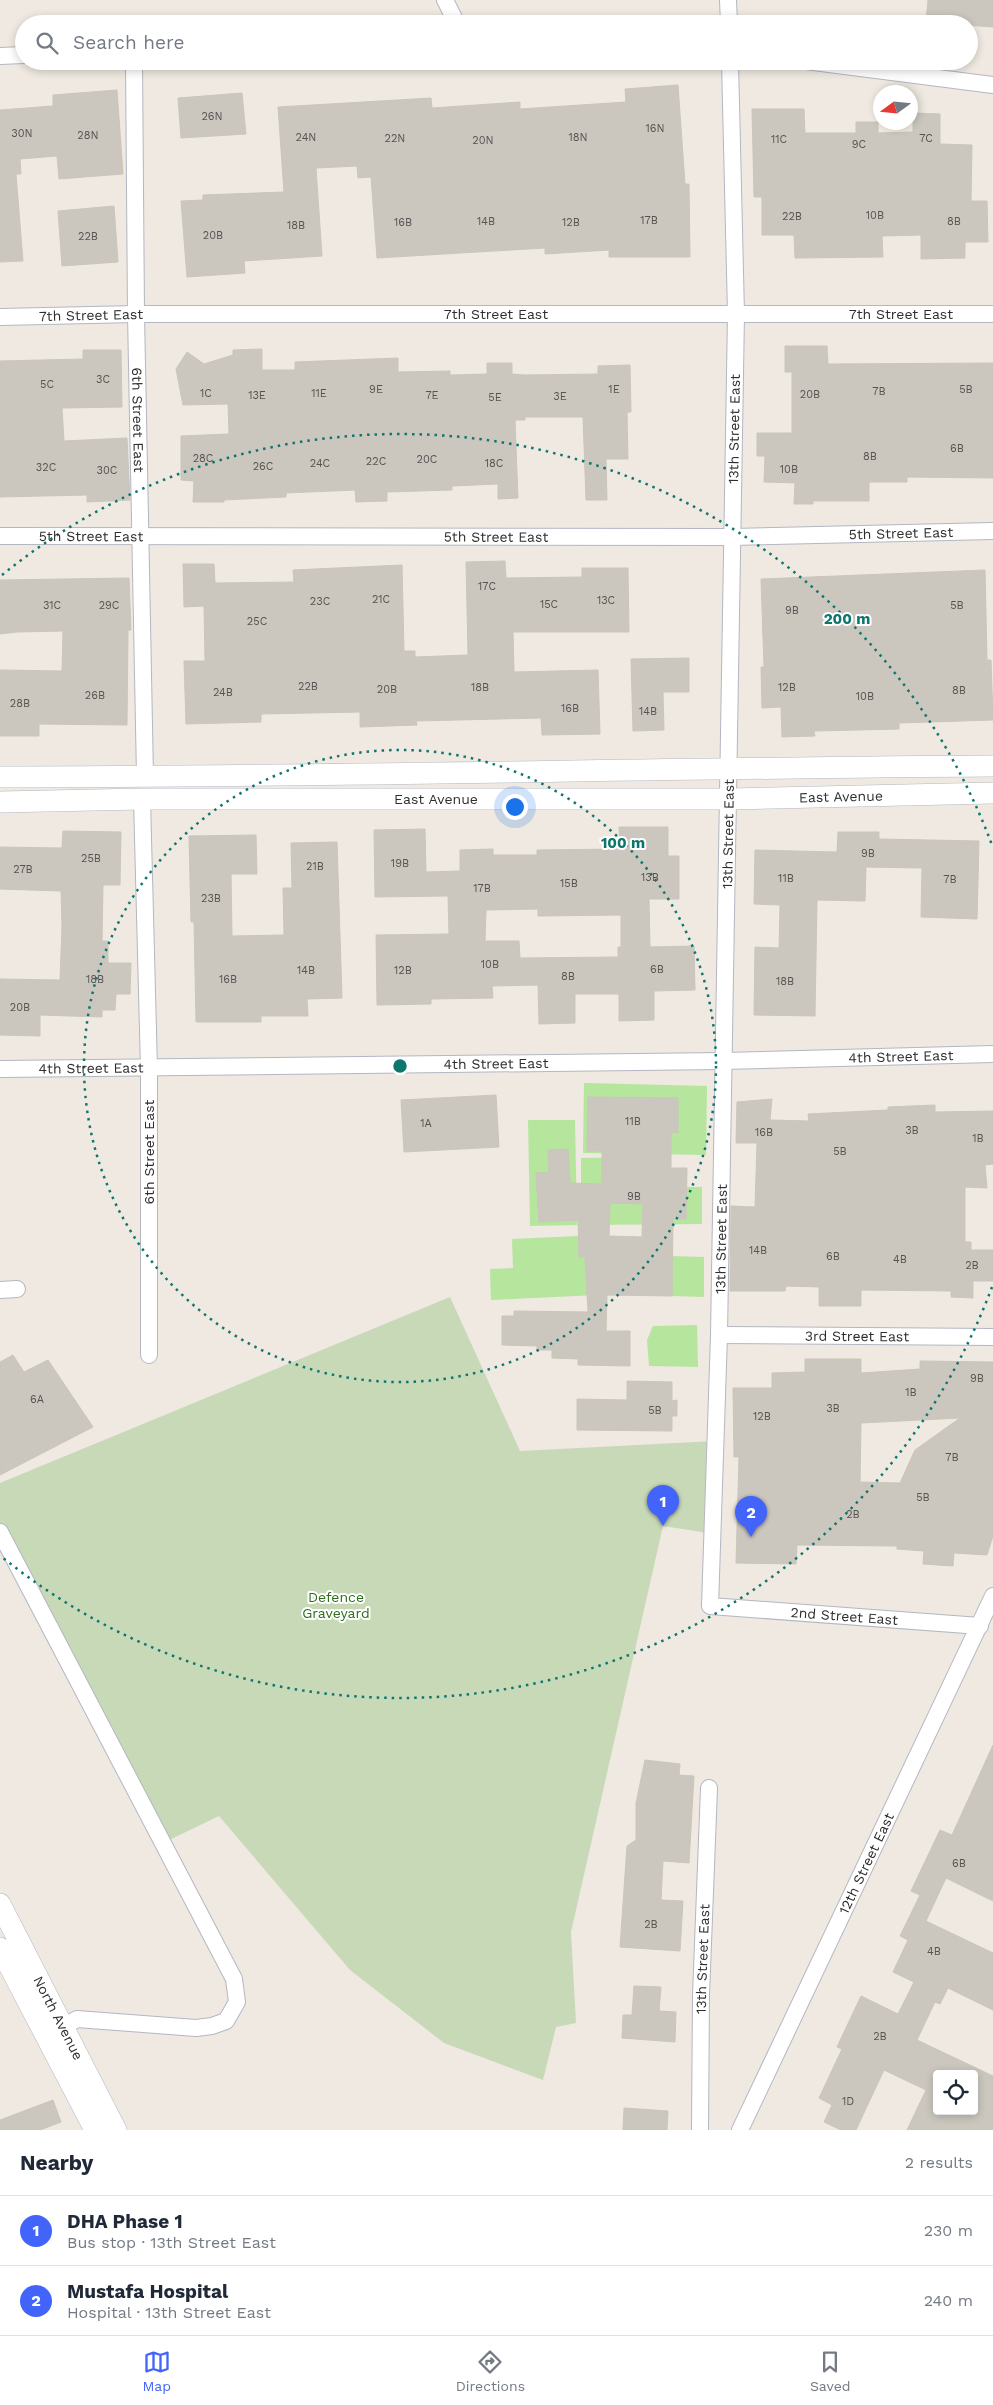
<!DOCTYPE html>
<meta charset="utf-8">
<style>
body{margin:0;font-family:"Work Sans",sans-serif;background:#f6f6f7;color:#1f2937}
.controls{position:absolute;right:15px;bottom:15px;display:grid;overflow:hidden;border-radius:5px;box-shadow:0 2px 8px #0003}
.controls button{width:45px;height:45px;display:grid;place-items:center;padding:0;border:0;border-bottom:1px solid #e0e1e3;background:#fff;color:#1f2937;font:25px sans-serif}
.compass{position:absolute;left:873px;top:85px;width:45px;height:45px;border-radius:50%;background:#fff;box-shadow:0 2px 8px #0003;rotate:255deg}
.you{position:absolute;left:514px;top:806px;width:18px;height:18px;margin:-12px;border:4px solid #fff;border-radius:50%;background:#1a73e8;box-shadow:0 0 0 8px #1a73e833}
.badge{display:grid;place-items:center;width:32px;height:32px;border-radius:50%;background:#4264fb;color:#fff;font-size:16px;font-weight:700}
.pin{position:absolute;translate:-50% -41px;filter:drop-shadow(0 1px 2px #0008)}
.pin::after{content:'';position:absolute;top:26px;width:18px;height:15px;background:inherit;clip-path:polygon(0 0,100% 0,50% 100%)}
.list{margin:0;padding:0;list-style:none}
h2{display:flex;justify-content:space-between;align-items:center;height:65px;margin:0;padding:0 20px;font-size:21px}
h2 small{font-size:16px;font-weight:400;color:#747a83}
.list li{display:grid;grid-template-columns:32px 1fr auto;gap:15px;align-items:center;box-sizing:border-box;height:70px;padding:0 20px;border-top:1px solid #e0e1e3}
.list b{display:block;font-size:19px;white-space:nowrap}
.list p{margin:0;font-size:16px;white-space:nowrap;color:#747a83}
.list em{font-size:16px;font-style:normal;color:#747a83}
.icon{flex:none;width:28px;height:28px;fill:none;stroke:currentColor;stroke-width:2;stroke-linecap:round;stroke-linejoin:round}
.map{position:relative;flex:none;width:993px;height:2130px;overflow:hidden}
.search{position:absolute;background:#fff;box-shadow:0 2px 8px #0003;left:15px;right:15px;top:15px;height:55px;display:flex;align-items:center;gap:12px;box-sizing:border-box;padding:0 18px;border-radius:28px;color:#747a83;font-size:19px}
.sheet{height:205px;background:#fff}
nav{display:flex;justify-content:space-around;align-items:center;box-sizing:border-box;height:70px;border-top:1px solid #e0e1e3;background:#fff;font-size:14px;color:#747a83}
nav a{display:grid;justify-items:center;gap:2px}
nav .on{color:#4264fb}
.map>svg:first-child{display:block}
.green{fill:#b6e59e}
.cemetery{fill:#c8d9b8}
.building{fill:#cbc7bf;stroke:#cbc5ba;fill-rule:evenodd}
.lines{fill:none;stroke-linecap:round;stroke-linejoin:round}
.minor-casing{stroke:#b4b7c1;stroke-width:18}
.tertiary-casing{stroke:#b4b7c1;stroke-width:22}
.minor{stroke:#fff;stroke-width:16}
.tertiary{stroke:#fff;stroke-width:21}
.ring{fill:none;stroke:#0f766e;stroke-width:2.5;stroke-dasharray:2.5 5}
.labels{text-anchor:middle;stroke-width:4;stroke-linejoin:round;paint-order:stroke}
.number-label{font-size:11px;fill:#555452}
.street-label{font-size:14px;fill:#2e2e2e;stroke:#fff}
.park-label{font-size:14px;fill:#2c6e1b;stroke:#fff}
.centre{fill:#0f766e;stroke:#fff;stroke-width:2.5}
.ring-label{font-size:15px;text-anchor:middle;font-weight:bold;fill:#0f766e;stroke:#fff;stroke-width:4;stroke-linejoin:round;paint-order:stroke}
</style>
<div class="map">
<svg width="993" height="2130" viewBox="0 0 993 2130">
<rect width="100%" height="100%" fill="#efe9e1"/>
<g class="green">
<path d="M 584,1083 L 707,1086 L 706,1155 L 583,1153 Z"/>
<path d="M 528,1120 L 575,1120 L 577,1225 L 530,1226 Z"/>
<path d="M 645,1157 L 645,1168 L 687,1168 L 687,1187 L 702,1187 L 702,1224 L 581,1225 L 581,1158 Z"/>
<path d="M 578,1236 L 579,1257 L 585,1257 L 597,1295 L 491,1300 L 490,1269 L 513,1268 L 512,1239 Z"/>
<path d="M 672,1256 L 704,1257 L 704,1297 L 672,1296 Z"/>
<path d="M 697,1325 L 698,1367 L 649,1366 L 647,1340 L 653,1326 Z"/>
</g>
<path class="cemetery" d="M 450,1297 L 520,1451 L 715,1441 L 708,1533 L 663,1526 L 571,1932 L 576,2023 L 556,2027 L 543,2080 L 444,2043 L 350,1970 L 219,1816 L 163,1843 L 0,1532 L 0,1483 Z"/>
<g class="building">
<path d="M 928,0 L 993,0 L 993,27 L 926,22 Z"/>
<path d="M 678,85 L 685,184 L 689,184 L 690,257 L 609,257 L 609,250 L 545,254 L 545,248 L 377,258 L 371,177 L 358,178 L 357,166 L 316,168 L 322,256 L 244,261 L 245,273 L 187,277 L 181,201 L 203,200 L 203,195 L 284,192 L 278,107 L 431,98 L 432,108 L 520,102 L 520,109 L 626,102 L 625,89 Z"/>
<path d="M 117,90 L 123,174 L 59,179 L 57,156 L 20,159 L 21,174 L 16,174 L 23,261 L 0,262 L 0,110 L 53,106 L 53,95 Z"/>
<path d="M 242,93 L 246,134 L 181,138 L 178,98 Z"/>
<path d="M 752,109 L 804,109 L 805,133 L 856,133 L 856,122 L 878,122 L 878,133 L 913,132 L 913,113 L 940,114 L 940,144 L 972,145 L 971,201 L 987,201 L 988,242 L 965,242 L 965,258 L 921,259 L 921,235 L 882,236 L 883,257 L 795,258 L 794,235 L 762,235 L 762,197 L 754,197 Z"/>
<path d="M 114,206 L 118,262 L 62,266 L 58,211 Z"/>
<path d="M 785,346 L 827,346 L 828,364 L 993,363 L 993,478 L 907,477 L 907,482 L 869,482 L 869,501 L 813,501 L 813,504 L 794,504 L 795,483 L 764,482 L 765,456 L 757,456 L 757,433 L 792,433 L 792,372 L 785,372 Z"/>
<path d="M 262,349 L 262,370 L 295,370 L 295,362 L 398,358 L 398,372 L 450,371 L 450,375 L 487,374 L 487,363 L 512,363 L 512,374 L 524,375 L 598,374 L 598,366 L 630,365 L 631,412 L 627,412 L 628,459 L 606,459 L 607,500 L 586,500 L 583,417 L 525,417 L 525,420 L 515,420 L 518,498 L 498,499 L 498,484 L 452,486 L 452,490 L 387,492 L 387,501 L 356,502 L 355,490 L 286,493 L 286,497 L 224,500 L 224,502 L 193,502 L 194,481 L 181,480 L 181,436 L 229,434 L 228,404 L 183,405 L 176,369 L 187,352 L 204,364 L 233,355 L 233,350 Z"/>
<path d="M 83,350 L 121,350 L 122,407 L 62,408 L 64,441 L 127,438 L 130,500 L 87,502 L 87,495 L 0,497 L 0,361 L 83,359 Z"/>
<path d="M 505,561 L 506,578 L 582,577 L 582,568 L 628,568 L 629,632 L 513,632 L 514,672 L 598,670 L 600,734 L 542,735 L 541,718 L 416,721 L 417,725 L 360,727 L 360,712 L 261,714 L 261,722 L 186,724 L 184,661 L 205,661 L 204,606 L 184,607 L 183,564 L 214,564 L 215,583 L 294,582 L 293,570 L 402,565 L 404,651 L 415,651 L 415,657 L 468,655 L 466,562 Z"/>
<path d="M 985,570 L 987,660 L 991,660 L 993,720 L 899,723 L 899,729 L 814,731 L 815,736 L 782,737 L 781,707 L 762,708 L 761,667 L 764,667 L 761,579 Z"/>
<path d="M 129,578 L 131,630 L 128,630 L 127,725 L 39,724 L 39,736 L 0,736 L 0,670 L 62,671 L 63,631 L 17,632 L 0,634 L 0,580 Z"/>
<path d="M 689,658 L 689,692 L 663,692 L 664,730 L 633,731 L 631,659 Z"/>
<path d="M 619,827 L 668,827 L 668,856 L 679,856 L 679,899 L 649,899 L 650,947 L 694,946 L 695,990 L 654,991 L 654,1020 L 619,1021 L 619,994 L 575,994 L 575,1023 L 539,1024 L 538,985 L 492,986 L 493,998 L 431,999 L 431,1004 L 377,1005 L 376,935 L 449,934 L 448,896 L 375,897 L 374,830 L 425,829 L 426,872 L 460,871 L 460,850 L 493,849 L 493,855 L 537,855 L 537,850 L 620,849 ZM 538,909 L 538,916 L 621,915 L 621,947 L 618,947 L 618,957 L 520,958 L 519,941 L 485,941 L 486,910 Z"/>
<path d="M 63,831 L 121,832 L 120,885 L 103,885 L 102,941 L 108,941 L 108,963 L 131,963 L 130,994 L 116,994 L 115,1010 L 102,1010 L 102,1017 L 40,1015 L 40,1036 L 0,1035 L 0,979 L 60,980 L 62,926 L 61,891 L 0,889 L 0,847 L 62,848 Z"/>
<path d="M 838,832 L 879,832 L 879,839 L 979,841 L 977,919 L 921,917 L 922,868 L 866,867 L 865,901 L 817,900 L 815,1016 L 754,1015 L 755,947 L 779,948 L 780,905 L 754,904 L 755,850 L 837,852 Z"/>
<path d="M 256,835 L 257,874 L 231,874 L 232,936 L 284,935 L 283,888 L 292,888 L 291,843 L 337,842 L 342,998 L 307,999 L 308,1016 L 261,1016 L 261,1022 L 196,1022 L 194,922 L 191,922 L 189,836 Z"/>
<path d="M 496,1095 L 499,1147 L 404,1152 L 401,1100 Z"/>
<path d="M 588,1097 L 678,1098 L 678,1133 L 671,1132 L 671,1168 L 687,1168 L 686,1219 L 673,1219 L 672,1296 L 607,1295 L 606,1331 L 630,1331 L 630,1366 L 578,1365 L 578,1359 L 552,1358 L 552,1350 L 537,1350 L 537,1346 L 502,1345 L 502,1316 L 514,1316 L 514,1311 L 588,1312 L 585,1257 L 579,1257 L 578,1220 L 539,1222 L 536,1173 L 549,1172 L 548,1150 L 568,1149 L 570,1183 L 602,1184 L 602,1151 L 587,1151 ZM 610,1203 L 643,1204 L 642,1237 L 609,1236 Z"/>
<path d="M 772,1099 L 770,1120 L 809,1121 L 808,1114 L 888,1110 L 888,1107 L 935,1105 L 935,1112 L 993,1111 L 993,1164 L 985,1165 L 987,1188 L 965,1187 L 965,1242 L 971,1242 L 971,1250 L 993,1250 L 993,1281 L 973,1281 L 973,1298 L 951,1297 L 951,1291 L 861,1290 L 861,1306 L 819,1306 L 819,1287 L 786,1286 L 785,1291 L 730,1291 L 731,1206 L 755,1207 L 757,1143 L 736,1143 L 737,1102 Z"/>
<path d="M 13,1355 L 24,1372 L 48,1360 L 93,1427 L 0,1475 L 0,1362 Z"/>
<path d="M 805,1359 L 861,1359 L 861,1373 L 920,1369 L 920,1361 L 993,1362 L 993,1536 L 987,1555 L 954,1553 L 953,1566 L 923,1564 L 924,1551 L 897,1549 L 897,1546 L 797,1545 L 796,1564 L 736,1563 L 739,1457 L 734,1457 L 733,1388 L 772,1388 L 772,1373 L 805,1372 ZM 960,1418 L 915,1450 L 900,1483 L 860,1482 L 861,1423 Z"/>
<path d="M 627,1381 L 672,1382 L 672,1401 L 677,1400 L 677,1416 L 672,1416 L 672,1431 L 577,1430 L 577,1399 L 627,1400 Z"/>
<path d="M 993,1745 L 993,1901 L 946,1878 L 926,1921 L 993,1953 L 993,2010 L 948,1988 L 940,2004 L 935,2002 L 917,2040 L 993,2076 L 993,2130 L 907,2130 L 926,2090 L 884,2070 L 856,2130 L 841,2130 L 824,2122 L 832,2105 L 819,2098 L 842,2049 L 837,2047 L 861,1996 L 898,2014 L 914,1982 L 893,1972 L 908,1940 L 900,1936 L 920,1895 L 911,1891 L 940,1830 L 952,1835 ZM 937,2074 L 974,2074 L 974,2111 L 937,2111 Z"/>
<path d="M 645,1760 L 680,1764 L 679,1775 L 694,1776 L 689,1863 L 663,1861 L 661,1900 L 683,1901 L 680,1951 L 620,1947 L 627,1846 L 636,1840 L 636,1803 Z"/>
<path d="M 634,1986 L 661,1987 L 659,2011 L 676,2012 L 675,2042 L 622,2038 L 623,2015 L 632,2015 Z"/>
<path d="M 53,2100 L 61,2122 L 40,2130 L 0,2130 L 0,2120 Z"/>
<path d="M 624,2108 L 668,2111 L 667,2130 L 623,2130 Z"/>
</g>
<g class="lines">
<defs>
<g id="minor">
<path d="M 445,0 L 457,24"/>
<path d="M 728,0 L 729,24"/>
<path d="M 0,56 L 24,55"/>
<path id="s1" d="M 134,61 L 136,314 L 145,777"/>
<path id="s2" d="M 730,61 L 736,314 L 719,1335 L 710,1606 L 980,1626"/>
<path d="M 806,61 L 993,85"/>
<path id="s3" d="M 0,317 L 136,314 L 993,314"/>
<path id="s4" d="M 0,536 L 732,537 L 993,531"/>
<path d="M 142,799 L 149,1069 L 149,1355"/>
<path id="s5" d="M 0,1069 L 723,1061 L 993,1054"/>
<path d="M 0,1290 L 17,1289"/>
<path id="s6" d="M 719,1335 L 993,1337"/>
<path d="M 0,1532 L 234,1979 L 237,2002 L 226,2021 L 212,2026 L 196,2028 L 77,2019 L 54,2032"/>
<path id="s7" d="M 700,2130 L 701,1995 L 709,1788"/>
<path id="s8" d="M 740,2130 L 993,1596"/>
</g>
<g id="tertiary">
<path d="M 0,777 C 331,777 662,768 993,766"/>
<path id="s9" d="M 0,802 L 142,799 L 729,799 L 993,793"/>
<path id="s10" d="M 0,1904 L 116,2130"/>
<path d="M 0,1948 L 95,2130"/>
</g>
</defs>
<use href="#minor" class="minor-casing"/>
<use href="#tertiary" class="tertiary-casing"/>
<use href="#minor" class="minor"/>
<use href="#tertiary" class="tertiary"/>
</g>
<g class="ring">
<circle cx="400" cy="1066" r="316"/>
<path d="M992 1287A632 632 0 0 1 2 1557M2 575A632 632 0 0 1 992 845"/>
</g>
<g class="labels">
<g class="number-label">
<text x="212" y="120">26N</text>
<text x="655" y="132">16N</text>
<text x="22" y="137">30N</text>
<text x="88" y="139">28N</text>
<text x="306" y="141">24N</text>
<text x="578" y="141">18N</text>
<text x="395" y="142">22N</text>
<text x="926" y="142">7C</text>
<text x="779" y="143">11C</text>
<text x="483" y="144">20N</text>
<text x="859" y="148">9C</text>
<text x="875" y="219">10B</text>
<text x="792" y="220">22B</text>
<text x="649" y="224">17B</text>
<text x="486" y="225">14B</text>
<text x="954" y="225">8B</text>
<text x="403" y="226">16B</text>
<text x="571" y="226">12B</text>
<text x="296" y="229">18B</text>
<text x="213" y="239">20B</text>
<text x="88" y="240">22B</text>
<text x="103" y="383">3C</text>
<text x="47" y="388">5C</text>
<text x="376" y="393">9E</text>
<text x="614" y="393">1E</text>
<text x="966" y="393">5B</text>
<text x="879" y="395">7B</text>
<text x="206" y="397">1C</text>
<text x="319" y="397">11E</text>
<text x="810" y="398">20B</text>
<text x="257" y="399">13E</text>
<text x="432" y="399">7E</text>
<text x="560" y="400">3E</text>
<text x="495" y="401">5E</text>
<text x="957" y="452">6B</text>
<text x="870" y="460">8B</text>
<text x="203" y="462">28C</text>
<text x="427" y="463">20C</text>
<text x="376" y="465">22C</text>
<text x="320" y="467">24C</text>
<text x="494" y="467">18C</text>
<text x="263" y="470">26C</text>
<text x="46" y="471">32C</text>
<text x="789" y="473">10B</text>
<text x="107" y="474">30C</text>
<text x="487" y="590">17C</text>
<text x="381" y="603">21C</text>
<text x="606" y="604">13C</text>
<text x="320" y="605">23C</text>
<text x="549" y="608">15C</text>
<text x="52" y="609">31C</text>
<text x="109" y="609">29C</text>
<text x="957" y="609">5B</text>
<text x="792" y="614">9B</text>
<text x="257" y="625">25C</text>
<text x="308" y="690">22B</text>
<text x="480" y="691">18B</text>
<text x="787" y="691">12B</text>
<text x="387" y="693">20B</text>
<text x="959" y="694">8B</text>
<text x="223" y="696">24B</text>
<text x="95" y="699">26B</text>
<text x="865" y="700">10B</text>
<text x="20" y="707">28B</text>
<text x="570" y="712">16B</text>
<text x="648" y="715">14B</text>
<text x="868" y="857">9B</text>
<text x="91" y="862">25B</text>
<text x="400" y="867">19B</text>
<text x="315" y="870">21B</text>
<text x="23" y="873">27B</text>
<text x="650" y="881">13B</text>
<text x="786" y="882">11B</text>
<text x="950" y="883">7B</text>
<text x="569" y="887">15B</text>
<text x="482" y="892">17B</text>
<text x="211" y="902">23B</text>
<text x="490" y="968">10B</text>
<text x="657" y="973">6B</text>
<text x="306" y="974">14B</text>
<text x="403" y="974">12B</text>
<text x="568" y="980">8B</text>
<text x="95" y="983">18B</text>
<text x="228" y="983">16B</text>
<text x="785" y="985">18B</text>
<text x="20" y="1011">20B</text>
<text x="633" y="1125">11B</text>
<text x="426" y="1127">1A</text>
<text x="912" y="1134">3B</text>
<text x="764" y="1136">16B</text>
<text x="978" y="1142">1B</text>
<text x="840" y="1155">5B</text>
<text x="634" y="1200">9B</text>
<text x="758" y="1254">14B</text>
<text x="833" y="1260">6B</text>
<text x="900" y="1263">4B</text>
<text x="972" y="1269">2B</text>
<text x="977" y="1382">9B</text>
<text x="911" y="1396">1B</text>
<text x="37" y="1403">6A</text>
<text x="833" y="1412">3B</text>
<text x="655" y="1414">5B</text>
<text x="762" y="1420">12B</text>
<text x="952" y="1461">7B</text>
<text x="923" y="1501">5B</text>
<text x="853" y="1518">2B</text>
<text x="959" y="1867">6B</text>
<text x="651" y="1928">2B</text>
<text x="934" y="1955">4B</text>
<text x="880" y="2040">2B</text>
<text x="848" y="2105">1D</text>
</g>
<g class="street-label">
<text dy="5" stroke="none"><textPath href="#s3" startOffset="496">7th Street East</textPath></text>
<text dy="5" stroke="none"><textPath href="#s3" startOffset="901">7th Street East</textPath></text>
<text dy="5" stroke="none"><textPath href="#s3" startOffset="91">7th Street East</textPath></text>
<text dy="5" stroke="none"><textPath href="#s1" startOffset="359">6th Street East</textPath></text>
<text transform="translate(734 429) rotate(-89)" y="5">13th Street East</text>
<text dy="5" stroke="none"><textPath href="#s4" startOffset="901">5th Street East</textPath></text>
<text dy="5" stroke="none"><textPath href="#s4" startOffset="91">5th Street East</textPath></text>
<text dy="5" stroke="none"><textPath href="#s4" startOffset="496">5th Street East</textPath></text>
<text dy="5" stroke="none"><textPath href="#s9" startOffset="841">East Avenue</textPath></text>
<text dy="5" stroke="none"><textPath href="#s9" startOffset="436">East Avenue</textPath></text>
<text transform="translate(728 834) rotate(-89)" y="5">13th Street East</text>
<text dy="5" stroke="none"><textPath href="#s5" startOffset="901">4th Street East</textPath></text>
<text dy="5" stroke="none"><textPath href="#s5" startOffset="496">4th Street East</textPath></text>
<text dy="5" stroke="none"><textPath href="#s5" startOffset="91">4th Street East</textPath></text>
<text transform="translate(149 1152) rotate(-90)" y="5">6th Street East</text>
<text transform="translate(721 1239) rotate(-89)" y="5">13th Street East</text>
<text dy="5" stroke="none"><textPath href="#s6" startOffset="138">3rd Street East</textPath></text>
<text dy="5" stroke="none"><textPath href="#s2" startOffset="1680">2nd Street East</textPath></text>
<text dy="5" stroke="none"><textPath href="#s8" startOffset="295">12th Street East</textPath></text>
<text dy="5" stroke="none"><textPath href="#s7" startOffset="171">13th Street East</textPath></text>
<text dy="5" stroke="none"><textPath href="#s10" startOffset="128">North Avenue</textPath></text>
</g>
<g class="park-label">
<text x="336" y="1602">Defence<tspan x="336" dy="16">Graveyard</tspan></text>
</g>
</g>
<circle cx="400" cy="1066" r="8" class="centre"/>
<g class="ring-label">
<text x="847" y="624">200 m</text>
<text x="623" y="848">100 m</text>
</g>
</svg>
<div class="controls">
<button><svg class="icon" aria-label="locate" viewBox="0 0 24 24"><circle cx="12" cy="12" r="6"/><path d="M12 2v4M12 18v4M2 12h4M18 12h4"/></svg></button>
</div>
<svg class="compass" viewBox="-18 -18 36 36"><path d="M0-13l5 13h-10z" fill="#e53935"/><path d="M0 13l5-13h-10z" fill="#747a83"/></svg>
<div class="you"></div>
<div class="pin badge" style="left:663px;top:1526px">1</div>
<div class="pin badge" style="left:751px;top:1537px">2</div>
<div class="search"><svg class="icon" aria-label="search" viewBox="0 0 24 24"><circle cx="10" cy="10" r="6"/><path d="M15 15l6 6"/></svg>Search here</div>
</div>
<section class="sheet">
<h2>Nearby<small>2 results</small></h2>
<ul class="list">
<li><span class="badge">1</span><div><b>DHA Phase 1</b><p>Bus stop · 13th Street East</p></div><em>230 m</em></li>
<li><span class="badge">2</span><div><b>Mustafa Hospital</b><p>Hospital · 13th Street East</p></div><em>240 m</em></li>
</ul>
</section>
<nav>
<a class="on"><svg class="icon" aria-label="map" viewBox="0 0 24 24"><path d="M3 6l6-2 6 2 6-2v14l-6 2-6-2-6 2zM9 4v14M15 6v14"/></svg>Map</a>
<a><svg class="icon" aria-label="directions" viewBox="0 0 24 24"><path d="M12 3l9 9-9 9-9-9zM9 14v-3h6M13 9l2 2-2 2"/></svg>Directions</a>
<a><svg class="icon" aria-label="saved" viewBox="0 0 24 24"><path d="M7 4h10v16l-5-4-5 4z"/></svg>Saved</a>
</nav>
